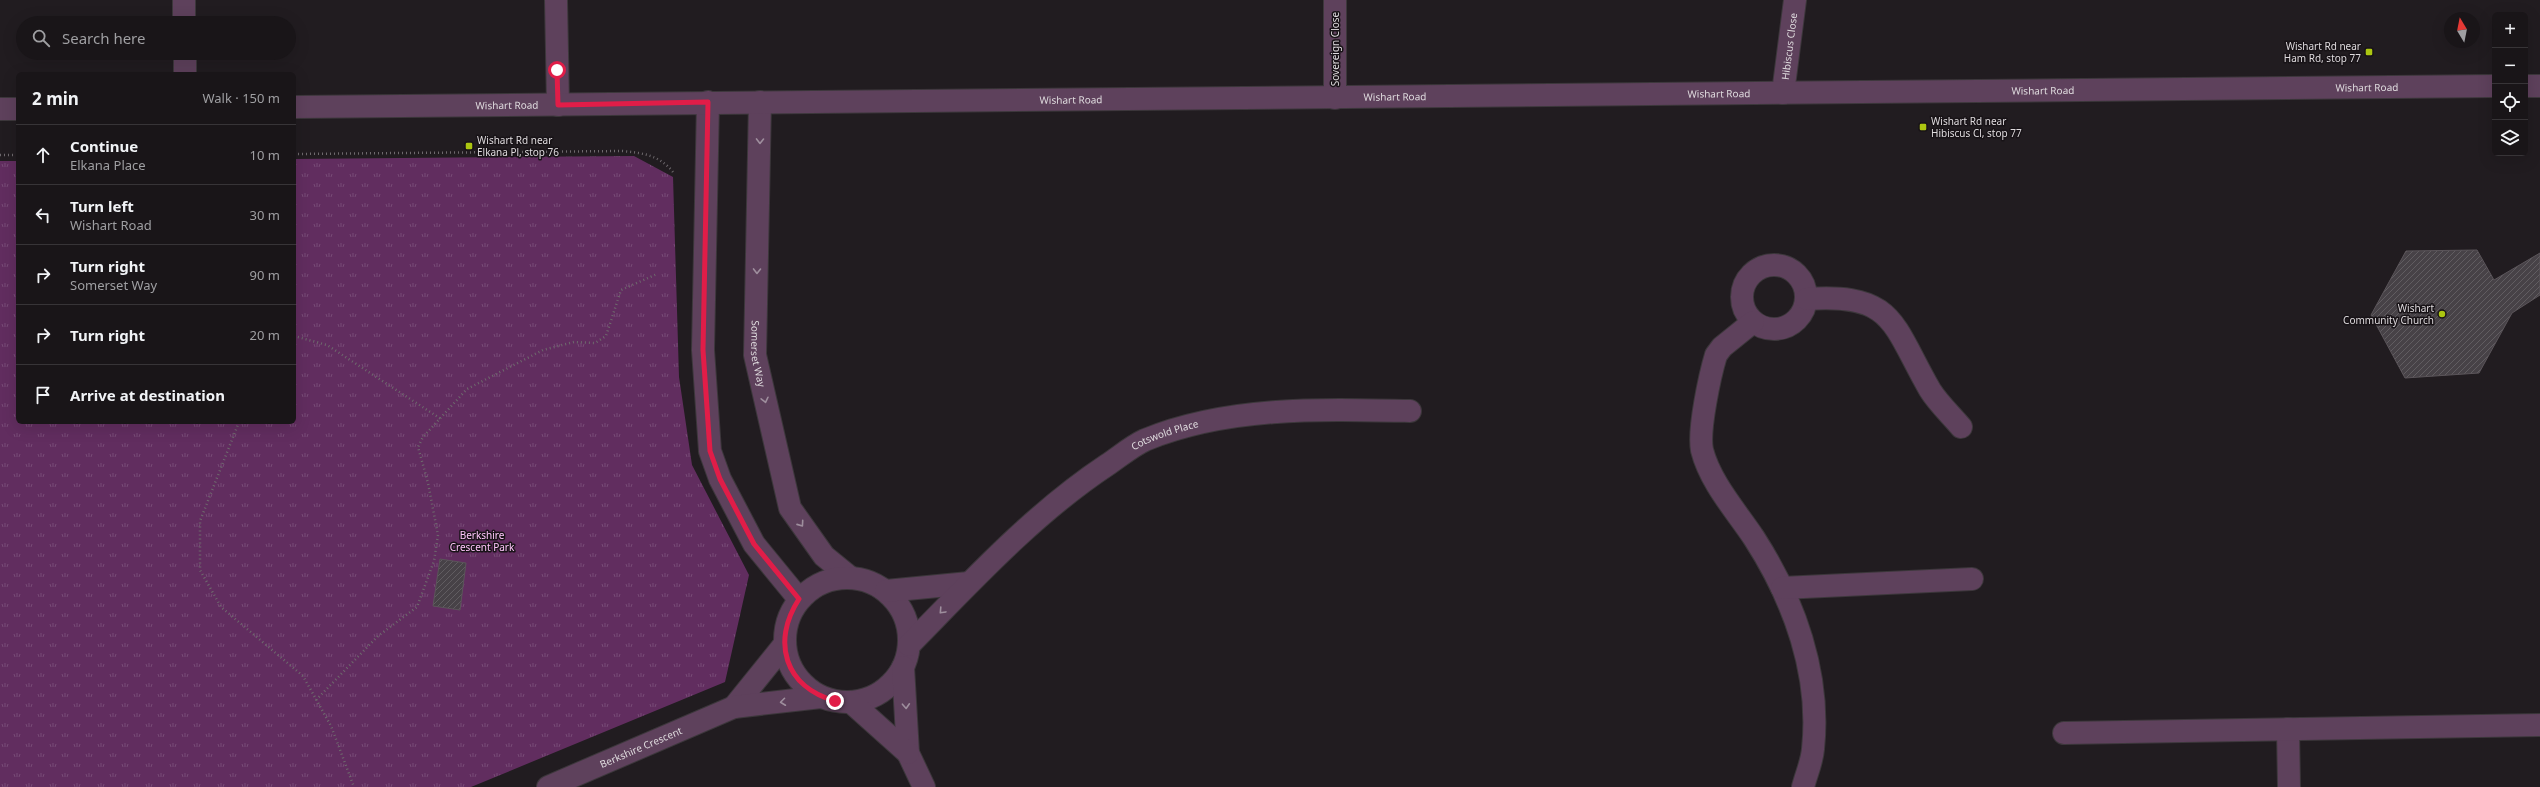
<!DOCTYPE html>
<meta charset="utf-8">
<style>
body{margin:0;font-family:"Noto Sans",sans-serif;background:#262225;color:#f1f3f6}
.controls{position:absolute;right:12px;top:12px;display:grid;overflow:hidden;border-radius:6px;box-shadow:0 4px 16px #0002}
.controls button{width:36px;height:36px;display:grid;place-items:center;padding:0;border:0;border-bottom:1px solid #373437;background:#191518;color:#f1f3f6;font:20px sans-serif}
.compass{position:absolute;left:2444px;top:12px;width:36px;height:36px;border-radius:50%;background:#191518;box-shadow:0 4px 16px #0002;rotate:350deg}
.stop{position:absolute;width:12px;height:12px;margin:-9px;border:3px solid #e11d48;border-radius:50%;background:#fff}
.stop.end{background:#e11d48;border-color:#fff;box-shadow:0 1px 4px #0008}
.list{margin:0;padding:0;list-style:none}
h2{display:flex;justify-content:space-between;align-items:center;height:52px;margin:0;padding:0 16px;font-size:17px}
h2 small{font-size:13px;font-weight:400;color:#9f9fa2}
.list li{display:grid;grid-template-columns:26px 1fr auto;gap:12px;align-items:center;box-sizing:border-box;height:60px;padding:0 16px;border-top:1px solid #373437}
.list b{display:block;font-size:15px;white-space:nowrap}
.list p{margin:0;font-size:13px;white-space:nowrap;color:#9f9fa2}
.list em{font-size:13px;font-style:normal;color:#9f9fa2}
.icon{flex:none;width:22px;height:22px;fill:none;stroke:currentColor;stroke-width:2;stroke-linecap:round;stroke-linejoin:round}
.map{position:relative;flex:none;width:2540px;height:787px;overflow:hidden}
.search{position:absolute;background:#191518;box-shadow:0 4px 16px #0002;left:16px;top:16px;width:280px;height:44px;display:flex;align-items:center;gap:10px;box-sizing:border-box;padding:0 14px;border-radius:22px;color:#9f9fa2;font-size:15px}
.panel{position:absolute;background:#191518;box-shadow:0 4px 16px #0002;left:16px;top:72px;width:280px;height:352px;border-radius:6px}
.map>svg:first-child{display:block}
.park{fill:url(#park-tufts)}
.building{fill:url(#building-hatch);stroke:#5b555a}
.lines{fill:none;stroke-linecap:round;stroke-linejoin:round}
.minor-casing{stroke:#3c373b;stroke-width:24}
.path{stroke:#6e696d;stroke-width:2.5;stroke-dasharray:1 3;stroke-linecap:butt}
.minor{stroke:#5e415c;stroke-width:22}
.oneway{stroke:#9e8e9d}
.route{stroke:#e11d48;stroke-width:5}
.poi-dot{fill:#acc611;stroke:#181317;stroke-width:1.5}
.labels{text-anchor:middle;stroke-width:3;stroke-linejoin:round;paint-order:stroke}
.street-label{font-size:10px;fill:#dfdbde;stroke:#181317}
.poi-label{font-size:10px;fill:#dfdbde;stroke:#181317;text-anchor:end}
.park-label{font-size:10px;fill:#fec5fa;stroke:#181317}
</style>
<div class="map">
<svg width="2540" height="787" viewBox="0 0 2540 787">
<defs>
<pattern id="park-tufts" width="24" height="20" patternUnits="userSpaceOnUse"><rect width="24" height="20" fill="#612d5f"/><path d="M3 7l-1-3M5 7V3M7 7l1-3M15 17l-1-3M17 17v-4M19 17l1-3" fill="none" stroke="#774b76"/></pattern>
<pattern id="building-hatch" width="6" height="6" patternUnits="userSpaceOnUse"><rect width="6" height="6" fill="#474247"/><path d="M-1 1l2-2M0 6l6-6M5 7l2-2" fill="none" stroke="#615d61"/></pattern>
</defs>
<rect width="100%" height="100%" fill="#211c20"/>
<path class="park" d="M 634,156 L 673,177 L 679,377 L 692,465 L 749,575 L 725,682 L 471,787 L 0,787 L 0,161 L 18,161 L 18,422 L 294,422 L 294,159 Z"/>
<g class="building">
<path d="M 2477,250 L 2494,280 L 2540,253 L 2540,295 L 2512,313 L 2479,373 L 2405,378 L 2371,315 L 2406,251 Z"/>
<path d="M 440,559 L 466,563 L 460,610 L 433,606 Z"/>
</g>
<g class="lines">
<defs>
<g id="minor">
<path d="M 184,0 L 184,23"/>
<path d="M 556,0 L 558,105"/>
<path d="M 185,53 L 185,74"/>
<path d="M 2525,86 L 2540,86"/>
<path id="s1" d="M 1783,93 L 1795,0"/>
<path d="M 1335,98 L 1335,0"/>
<path d="M 708,102 L 703,350 L 710,451 L 720,479 L 754,544 L 799,599"/>
<path id="s2" d="M 760,102 L 755,355 L 790,508 L 824,556 L 851,578"/>
<path id="s3" d="M 294,107 L 2495,86"/>
<path d="M 0,109 L 18,109"/>
<circle cx="1774" cy="297" r="32"/>
<path d="M 1807,299 C 1895,293 1892,324 1930,390 C 1938,403 1951,415 1961,427"/>
<path d="M 1753,322 L 1722,347 L 1716,355 C 1710,375 1698,430 1702,450 C 1710,482 1736,511 1754,538 C 1794,600 1821,674 1813,749 C 1812,762 1806,775 1803,787"/>
<circle cx="847" cy="640" r="62"/>
<path d="M 1782,588 L 1972,579"/>
<path d="M 886,591 L 969,583"/>
<path id="s4" d="M 909,645 C 971,582 1033,514 1107,465 C 1119,457 1132,446 1145,440 C 1227,406 1323,409 1410,411"/>
<path d="M 903,667 L 908,753 L 924,787"/>
<path d="M 851,702 L 908,753"/>
<path d="M 734,707 L 784,645"/>
<path d="M 2288,729 L 2289,787"/>
<path d="M 2064,733 L 2540,725"/>
<path id="s5" d="M 548,787 L 734,707 L 821,697"/>
</g>
</defs>
<use href="#minor" class="minor-casing"/>
<g class="path">
<path d="M 294,154 L 622,151 C 643,153 659,155 673,172"/>
<path d="M 0,155 L 18,155"/>
<path d="M 294,336 L 327,345 L 441,419"/>
<path d="M 239,422 L 200,521 L 200,570 L 221,607 L 303,676 L 331,726 L 354,787"/>
<path d="M 316,700 L 378,636 L 417,607 L 434,561 L 438,535 L 428,483 L 418,447 L 423,437 L 467,389 L 543,350 L 574,342 L 595,343 L 606,336 L 621,290 L 657,274"/>
</g>
<use href="#minor" class="minor"/>
</g>
<defs><path id="oneway-chevron" d="M-2-3.5L2.5 0L-2 3.5" fill="none" stroke-width="1.6" stroke-linecap="round" stroke-linejoin="round"/></defs>
<g class="oneway">
<use href="#oneway-chevron" transform="translate(760 141) rotate(91)"/>
<use href="#oneway-chevron" transform="translate(757 271) rotate(91)"/>
<use href="#oneway-chevron" transform="translate(765 400) rotate(77)"/>
<use href="#oneway-chevron" transform="translate(801 524) rotate(55)"/>
<use href="#oneway-chevron" transform="translate(942 611) rotate(133)"/>
<use href="#oneway-chevron" transform="translate(783 702) rotate(173)"/>
<use href="#oneway-chevron" transform="translate(906 706) rotate(87)"/>
</g>
<g class="lines">
<path class="route" d="M 557,70 L 558,105 L 708,102 L 703,350 L 710,451 L 720,479 L 754,544 L 799,599 C 771,642 785,687 835,701"/>
</g>
<g class="poi-dot">
<rect x="2365" y="48" width="8" height="8" rx="2"/>
<rect x="1919" y="123" width="8" height="8" rx="2"/>
<rect x="465" y="142" width="8" height="8" rx="2"/>
<circle cx="2442" cy="314" r="4"/>
</g>
<g class="labels">
<g class="street-label">
<text dy="4" stroke="none"><textPath href="#s1" startOffset="47">Hibiscus Close</textPath></text>
<text transform="translate(1335 49) rotate(-90)" y="4">Sovereign Close</text>
<text dy="4" stroke="none"><textPath href="#s3" startOffset="2073">Wishart Road</textPath></text>
<text dy="4" stroke="none"><textPath href="#s3" startOffset="1749">Wishart Road</textPath></text>
<text dy="4" stroke="none"><textPath href="#s3" startOffset="1425">Wishart Road</textPath></text>
<text dy="4" stroke="none"><textPath href="#s3" startOffset="1101">Wishart Road</textPath></text>
<text dy="4" stroke="none"><textPath href="#s3" startOffset="777">Wishart Road</textPath></text>
<text dy="4" stroke="none"><textPath href="#s3" startOffset="213">Wishart Road</textPath></text>
<text dy="4" stroke="none"><textPath href="#s2" startOffset="252">Somerset Way</textPath></text>
<text dy="4" stroke="none"><textPath href="#s4" startOffset="334">Cotswold Place</textPath></text>
<text dy="4" stroke="none"><textPath href="#s5" startOffset="101">Berkshire Crescent</textPath></text>
</g>
<g class="poi-label">
<text x="2361" y="50">Wishart Rd near<tspan x="2361" dy="12">Ham Rd, stop 77</tspan></text>
<text x="1931" y="125" text-anchor="start">Wishart Rd near<tspan x="1931" dy="12">Hibiscus Cl, stop 77</tspan></text>
<text x="477" y="144" text-anchor="start">Wishart Rd near<tspan x="477" dy="12">Elkana Pl, stop 76</tspan></text>
<text x="2434" y="312">Wishart<tspan x="2434" dy="12">Community Church</tspan></text>
</g>
<g class="park-label">
<text x="482" y="539">Berkshire<tspan x="482" dy="12">Crescent Park</tspan></text>
</g>
</g>
</svg>
<div class="controls">
<button>+</button>
<button>−</button>
<button><svg class="icon" aria-label="locate" viewBox="0 0 24 24"><circle cx="12" cy="12" r="6"/><path d="M12 2v4M12 18v4M2 12h4M18 12h4"/></svg></button>
<button><svg class="icon" aria-label="layers" viewBox="0 0 24 24"><path d="M12 4l9 5-9 5-9-5zM3 14l9 5 9-5"/></svg></button>
</div>
<svg class="compass" viewBox="-18 -18 36 36"><path d="M0-13l5 13h-10z" fill="#e53935"/><path d="M0 13l5-13h-10z" fill="#9f9fa2"/></svg>
<div class="stop" style="left:557px;top:70px"></div>
<div class="stop end" style="left:835px;top:701px"></div>
<div class="search"><svg class="icon" aria-label="search" viewBox="0 0 24 24"><circle cx="10" cy="10" r="6"/><path d="M15 15l6 6"/></svg>Search here</div>
<section class="panel">
<h2>2 min<small>Walk · 150 m</small></h2>
<ul class="list">
<li><svg class="icon" aria-label="ahead" viewBox="0 0 24 24"><path d="M12 20V5M6 11l6-6 6 6"/></svg><div><b>Continue</b><p>Elkana Place</p></div><em>10 m</em></li>
<li><svg class="icon" aria-label="left" viewBox="0 0 24 24"><path d="M17 20v-9H6M10 6l-5 5 5 5"/></svg><div><b>Turn left</b><p>Wishart Road</p></div><em>30 m</em></li>
<li><svg class="icon" aria-label="right" viewBox="0 0 24 24"><path d="M7 20v-9h11M14 6l5 5-5 5"/></svg><div><b>Turn right</b><p>Somerset Way</p></div><em>90 m</em></li>
<li><svg class="icon" aria-label="right" viewBox="0 0 24 24"><path d="M7 20v-9h11M14 6l5 5-5 5"/></svg><div><b>Turn right</b></div><em>20 m</em></li>
<li><svg class="icon" aria-label="arrive" viewBox="0 0 24 24"><path d="M6 21V4h12l-3 4 3 4H6"/></svg><div><b>Arrive at destination</b></div></li>
</ul>
</section>
</div>
